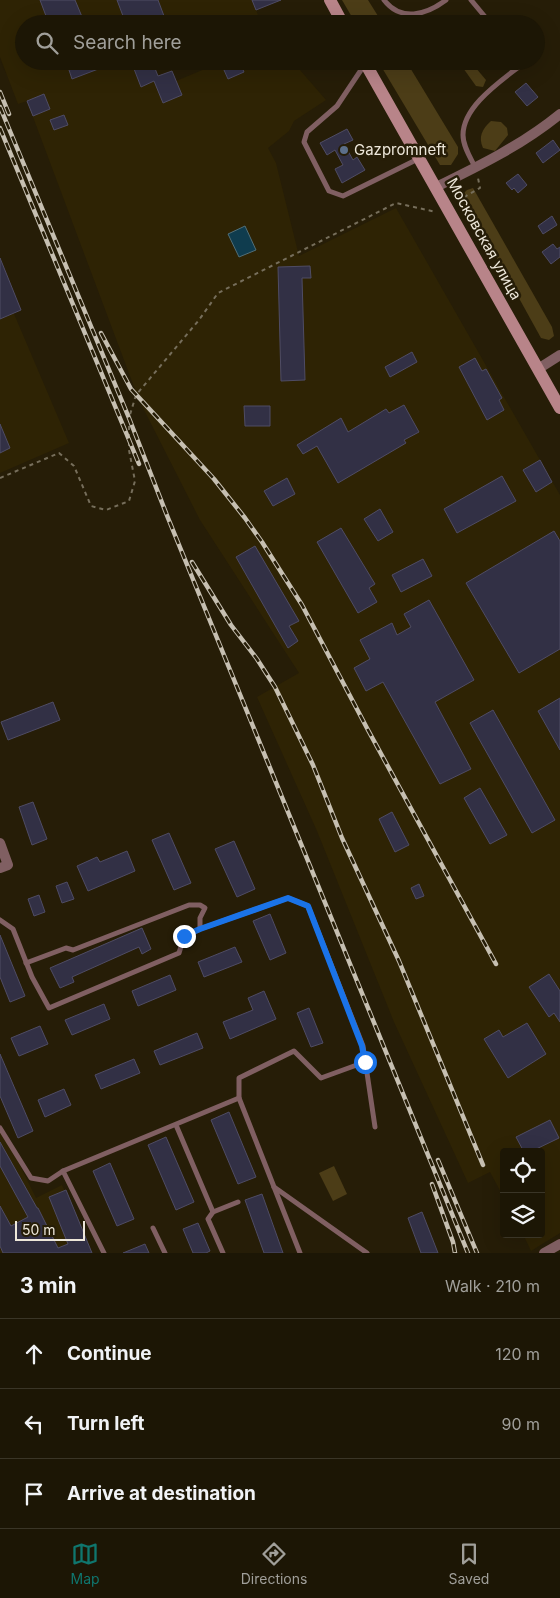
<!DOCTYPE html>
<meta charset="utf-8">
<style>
body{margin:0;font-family:Inter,sans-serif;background:#292313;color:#f1f3f6}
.controls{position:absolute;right:15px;bottom:15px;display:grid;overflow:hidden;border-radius:5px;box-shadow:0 5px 20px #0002}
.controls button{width:45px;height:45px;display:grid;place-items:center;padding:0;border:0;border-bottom:1px solid #3a3527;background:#1c1605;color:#f1f3f6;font:25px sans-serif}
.scale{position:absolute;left:15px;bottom:12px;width:70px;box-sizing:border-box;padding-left:5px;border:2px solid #ede7da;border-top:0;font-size:14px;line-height:18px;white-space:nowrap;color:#ede7da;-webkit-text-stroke:4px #261d07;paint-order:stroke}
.stop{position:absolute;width:15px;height:15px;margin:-11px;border:4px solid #1a73e8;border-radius:50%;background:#fff}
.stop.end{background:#1a73e8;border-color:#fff;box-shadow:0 1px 5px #0008}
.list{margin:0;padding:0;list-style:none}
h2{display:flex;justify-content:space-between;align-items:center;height:65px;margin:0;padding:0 20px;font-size:21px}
h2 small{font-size:16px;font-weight:400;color:#a09f9a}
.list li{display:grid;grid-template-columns:32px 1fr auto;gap:15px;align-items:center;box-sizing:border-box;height:70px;padding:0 20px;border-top:1px solid #3a3527}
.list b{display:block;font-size:19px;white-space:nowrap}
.list em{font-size:16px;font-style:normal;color:#a09f9a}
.icon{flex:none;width:28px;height:28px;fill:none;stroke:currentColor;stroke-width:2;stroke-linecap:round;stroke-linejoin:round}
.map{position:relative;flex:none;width:560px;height:1253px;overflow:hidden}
.search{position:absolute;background:#1c1605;box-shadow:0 5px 20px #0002;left:15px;right:15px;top:15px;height:55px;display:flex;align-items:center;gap:12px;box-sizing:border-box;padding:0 18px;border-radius:28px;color:#a09f9a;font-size:19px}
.sheet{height:275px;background:#1c1605}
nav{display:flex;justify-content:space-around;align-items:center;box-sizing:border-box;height:70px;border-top:1px solid #3a3527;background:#1c1605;font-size:14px;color:#a09f9a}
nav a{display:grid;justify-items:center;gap:2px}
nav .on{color:#0f766e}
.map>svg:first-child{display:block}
.built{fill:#2e2304}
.green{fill:#4c3d17}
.water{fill:#0f3c4e;stroke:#526f78}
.building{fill:#323045;stroke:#4f4c64}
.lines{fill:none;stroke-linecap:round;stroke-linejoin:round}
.path{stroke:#766e5b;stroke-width:2;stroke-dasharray:4 4;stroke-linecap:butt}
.service{stroke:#805f62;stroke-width:5}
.minor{stroke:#805f62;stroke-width:10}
.secondary{stroke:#b88489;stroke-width:12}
.rail-casing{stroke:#c6bfb1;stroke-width:4.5}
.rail{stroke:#261d07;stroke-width:2.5;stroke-dasharray:8;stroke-linecap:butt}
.route{stroke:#1a73e8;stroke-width:6}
.service-dot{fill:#5c6f8a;stroke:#261d07;stroke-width:2}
.labels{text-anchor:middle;stroke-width:5;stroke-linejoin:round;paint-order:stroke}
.poi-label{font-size:15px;fill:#ede7da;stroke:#261d07;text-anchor:start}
.street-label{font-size:15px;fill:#ede7da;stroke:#261d07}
</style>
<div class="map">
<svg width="560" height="1253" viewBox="0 0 560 1253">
<rect width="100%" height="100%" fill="#261d07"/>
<g class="built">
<path d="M 0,0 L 267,0 L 270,5 L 256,10 L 258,15 L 235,24 L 24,24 L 24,61 L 152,61 L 158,76 L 172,71 L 176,81 L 224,61 L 283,61 L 286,66 L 293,62 L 326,100 L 294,121 L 289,131 L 268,148 L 276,163 L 299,256 L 396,208 L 560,495 L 560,1233 L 531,1251 L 523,1234 L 541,1234 L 541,1152 L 504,1152 L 504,1198 L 490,1172 L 468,1183 L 394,1022 L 317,831 L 257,697 L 299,673 L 200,520 L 139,400 L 27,101 L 18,104 L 0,57 Z"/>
<path d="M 0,281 L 69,443 L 0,473 Z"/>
<path d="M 0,1125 L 36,1198 L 62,1185 L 92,1253 L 0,1253 Z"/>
</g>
<g class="green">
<path d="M 342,0 L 368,0 L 383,24 L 356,24 Z"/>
<path d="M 378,61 L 406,61 L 458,147 L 458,154 L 451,165 L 440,165 Z"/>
<path d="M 458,61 L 470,61 L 486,80 L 483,87 L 476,86 Z"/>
<path d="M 491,121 L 501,122 L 507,128 L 508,135 L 495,151 L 483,148 C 478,137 482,129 491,121 Z"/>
<path d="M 473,188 L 552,327 L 554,336 L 549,340 L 541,338 L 462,195 L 467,190 Z"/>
<path d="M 334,1166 L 347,1194 L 333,1201 L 319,1173 Z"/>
</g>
<path class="water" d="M 245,226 L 256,250 L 239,257 L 228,234 Z"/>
<g class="building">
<path d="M 40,0 L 75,0 L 85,24 L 49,24 Z"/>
<path d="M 117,0 L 158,0 L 167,24 L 126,24 Z"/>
<path d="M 252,0 L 281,0 L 256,10 Z"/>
<path d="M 66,61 L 114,61 L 114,63 L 72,79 Z"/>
<path d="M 131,61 L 152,61 L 158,76 L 172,71 L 182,95 L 163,103 L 154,81 L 141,87 Z"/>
<path d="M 220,61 L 239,61 L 244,72 L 228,79 Z"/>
<path d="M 526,83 L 538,97 L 527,106 L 515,92 Z"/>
<path d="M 44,94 L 50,109 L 33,116 L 27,101 Z"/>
<path d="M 64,115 L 68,125 L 54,130 L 50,120 Z"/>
<path d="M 347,129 L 353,140 L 344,144 L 353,160 L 357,157 L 365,170 L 342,183 L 335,169 L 343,165 L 335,150 L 327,155 L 320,143 Z"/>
<path d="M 553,140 L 560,150 L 543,163 L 536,153 Z"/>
<path d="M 518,174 L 527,185 L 518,193 L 514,188 L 512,190 L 506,183 Z"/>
<path d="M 552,216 L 557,225 L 543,234 L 538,226 Z"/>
<path d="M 553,244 L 557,249 L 560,247 L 560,257 L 551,264 L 542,252 Z"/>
<path d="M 0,258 L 21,310 L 0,319 Z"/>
<path d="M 310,266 L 311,278 L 302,278 L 305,380 L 281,381 L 278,267 Z"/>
<path d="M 412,352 L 417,362 L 390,377 L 385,367 Z"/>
<path d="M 475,358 L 482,371 L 486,369 L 502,398 L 499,400 L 504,410 L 487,420 L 459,367 Z"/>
<path d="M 404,405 L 419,432 L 404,440 L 406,443 L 338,483 L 317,446 L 303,454 L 297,445 L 341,418 L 348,432 L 386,409 L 389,413 Z"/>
<path d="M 244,406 L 270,406 L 270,426 L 245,426 Z"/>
<path d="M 0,424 L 10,448 L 0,453 Z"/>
<path d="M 540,460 L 552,482 L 536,492 L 523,470 Z"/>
<path d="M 502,476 L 516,501 L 457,533 L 444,509 Z"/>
<path d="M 287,478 L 295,494 L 273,506 L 264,491 Z"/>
<path d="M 380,509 L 393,532 L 378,541 L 364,519 Z"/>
<path d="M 341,528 L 375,584 L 369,588 L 377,602 L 358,613 L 317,542 Z"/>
<path d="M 554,531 L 560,541 L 560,649 L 519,673 L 466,583 Z"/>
<path d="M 255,546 L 299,621 L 289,626 L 298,641 L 288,648 L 236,557 Z"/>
<path d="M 423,559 L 432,576 L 401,592 L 392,575 Z"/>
<path d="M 429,600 L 474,680 L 435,702 L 471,769 L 440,784 L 383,682 L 366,691 L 354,668 L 370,659 L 360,640 L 392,623 L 397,635 L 411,627 L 404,614 Z"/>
<path d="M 560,698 L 560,750 L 538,711 Z"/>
<path d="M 53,702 L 60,720 L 8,740 L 1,722 Z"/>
<path d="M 493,710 L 555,820 L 532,833 L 470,723 Z"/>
<path d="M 480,788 L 507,835 L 490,844 L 464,798 Z"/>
<path d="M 33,802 L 47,839 L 32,845 L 19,807 Z"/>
<path d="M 392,812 L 409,845 L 395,852 L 379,819 Z"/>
<path d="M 169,833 L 191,883 L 174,890 L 152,840 Z"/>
<path d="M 234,841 L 255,889 L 237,897 L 215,849 Z"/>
<path d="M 127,851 L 135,871 L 88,891 L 77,866 L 97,857 L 100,862 Z"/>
<path d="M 67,882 L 74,899 L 62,903 L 56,886 Z"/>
<path d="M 419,884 L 424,896 L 416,899 L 411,888 Z"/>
<path d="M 39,895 L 45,912 L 34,916 L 28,899 Z"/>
<path d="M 270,914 L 286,953 L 270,960 L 253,921 Z"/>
<path d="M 142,928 L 151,949 L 142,954 L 139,947 L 72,977 L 74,982 L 60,988 L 50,968 Z"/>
<path d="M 0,935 L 25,996 L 10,1002 L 0,977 Z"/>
<path d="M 235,947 L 242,962 L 204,977 L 198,962 Z"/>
<path d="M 549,974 L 560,991 L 560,1022 L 554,1013 L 549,1017 L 529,987 Z"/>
<path d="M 170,975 L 176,990 L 138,1006 L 132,991 Z"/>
<path d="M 264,991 L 276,1019 L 230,1039 L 223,1022 L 253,1010 L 248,998 Z"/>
<path d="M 104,1004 L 110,1019 L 72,1035 L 65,1020 Z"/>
<path d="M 309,1008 L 323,1043 L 311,1047 L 297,1013 Z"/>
<path d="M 527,1023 L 546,1054 L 508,1078 L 484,1039 L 499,1030 L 503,1037 Z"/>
<path d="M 40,1026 L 48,1044 L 19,1056 L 11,1038 Z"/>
<path d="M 197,1033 L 203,1048 L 160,1065 L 154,1051 Z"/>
<path d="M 0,1054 L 33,1131 L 18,1138 L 0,1096 Z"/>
<path d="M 134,1059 L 140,1073 L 101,1089 L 95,1075 Z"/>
<path d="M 64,1089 L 71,1105 L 45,1117 L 38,1100 Z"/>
<path d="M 229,1112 L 256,1177 L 238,1184 L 211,1120 Z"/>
<path d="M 550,1120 L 559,1138 L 530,1152 L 524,1152 L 516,1137 Z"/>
<path d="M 166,1137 L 194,1202 L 176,1210 L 148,1145 Z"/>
<path d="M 0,1142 L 37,1208 L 38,1208 L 58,1248 L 68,1244 L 49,1197 L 66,1190 L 92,1253 L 3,1253 L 0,1246 L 0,1206 L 11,1226 L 28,1217 L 0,1166 Z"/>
<path d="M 110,1163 L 134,1219 L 117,1226 L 93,1171 Z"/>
<path d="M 262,1194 L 283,1253 L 264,1253 L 245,1200 Z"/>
<path d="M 422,1212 L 438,1253 L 421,1253 L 408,1218 Z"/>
<path d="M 198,1223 L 210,1251 L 206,1253 L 193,1253 L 183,1229 Z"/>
<path d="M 145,1244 L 149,1253 L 123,1253 Z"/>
</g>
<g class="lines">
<g class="path">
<path d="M 457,201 L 480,188 L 478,178"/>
<path d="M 0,478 L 59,453 L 74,466 L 91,506 L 106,510 L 129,501 L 135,481 L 129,450 L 129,418 L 136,395 L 199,320 L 218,293 L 396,203 L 436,212"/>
</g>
<g class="service">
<path d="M 384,0 C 401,22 426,15 446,0"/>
<path d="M 471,0 L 491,24"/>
<path d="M 365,64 L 337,106 L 307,132 L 304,142 L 329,191 L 343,196 L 418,159"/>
<path d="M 475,167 C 470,157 463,146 463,135 C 463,106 501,81 521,65 L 521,61"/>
<path d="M 0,920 L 13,929 L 32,977 L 49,1008 L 179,953 L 184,937 L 200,929 L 288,898 L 308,906 L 363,1046 L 375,1127"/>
<path d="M 26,963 L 66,948 L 73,950 L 189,905 L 200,905 L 205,908 L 200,918 L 200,929"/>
<path d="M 239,1098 L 239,1078 L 294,1051 L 321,1078 L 365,1062"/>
<path d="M 176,1125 L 213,1212 L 208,1219 L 223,1253"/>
<path d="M 0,1128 L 31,1178 L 48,1181 L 63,1171 L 239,1098 L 300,1253"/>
<path d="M 63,1171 L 104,1253"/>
<path d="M 274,1187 L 367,1253"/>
<path d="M 213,1212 L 238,1202"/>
<path d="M 153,1228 L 165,1253"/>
</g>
<g class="minor">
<path d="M 436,187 C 479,166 522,145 560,114"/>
<path d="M 538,369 L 560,355"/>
<path d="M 0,843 L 8,865 L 0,868"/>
<path d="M 544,1253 L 560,1244"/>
</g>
<g class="secondary">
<path d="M 330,0 L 343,24"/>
<path d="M 364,61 L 560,408"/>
</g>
<defs>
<g id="rail">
<path d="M 0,92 L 9,114"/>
<path d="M 0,107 L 129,418 L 168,518 L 468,1253"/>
<path d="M 0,128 L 139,464"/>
<path d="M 101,333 L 131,389 L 214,479 L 245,518 L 262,542 L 302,605 L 368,730 L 496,964"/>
<path d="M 192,562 L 231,625 L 257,659 L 275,687 L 313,765 L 342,838 L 399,961 L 483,1165"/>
<path d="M 438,1160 L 477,1253"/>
<path d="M 432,1184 L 453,1242 L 455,1253"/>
</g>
</defs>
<use href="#rail" class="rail-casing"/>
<use href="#rail" class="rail"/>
</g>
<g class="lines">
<path class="route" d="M 184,936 L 200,929 L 288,898 L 308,906 L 362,1046 L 365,1062"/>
</g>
<circle class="service-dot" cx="344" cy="150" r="5"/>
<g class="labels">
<g class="poi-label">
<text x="354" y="155">Gazpromneft</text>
</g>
<g class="street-label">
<text transform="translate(484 239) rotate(61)" y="5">Московская улица</text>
</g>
</g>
</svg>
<div class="controls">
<button><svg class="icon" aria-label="locate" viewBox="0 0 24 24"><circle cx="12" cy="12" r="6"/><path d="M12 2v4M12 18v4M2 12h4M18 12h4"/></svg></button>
<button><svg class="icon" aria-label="layers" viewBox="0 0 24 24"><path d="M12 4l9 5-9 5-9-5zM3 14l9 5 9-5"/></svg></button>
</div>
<div class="scale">50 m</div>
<div class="stop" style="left:365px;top:1062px"></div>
<div class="stop end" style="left:184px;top:936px"></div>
<div class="search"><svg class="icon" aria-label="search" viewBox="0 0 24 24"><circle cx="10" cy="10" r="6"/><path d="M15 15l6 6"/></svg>Search here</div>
</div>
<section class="sheet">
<h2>3 min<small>Walk · 210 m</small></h2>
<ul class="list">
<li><svg class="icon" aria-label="ahead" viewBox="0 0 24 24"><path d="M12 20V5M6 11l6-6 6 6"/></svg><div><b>Continue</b></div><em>120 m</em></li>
<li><svg class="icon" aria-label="left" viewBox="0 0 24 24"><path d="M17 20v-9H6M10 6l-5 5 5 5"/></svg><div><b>Turn left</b></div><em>90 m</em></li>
<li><svg class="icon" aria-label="arrive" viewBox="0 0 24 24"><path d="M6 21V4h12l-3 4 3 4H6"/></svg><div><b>Arrive at destination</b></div></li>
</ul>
</section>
<nav>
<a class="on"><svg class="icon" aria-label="map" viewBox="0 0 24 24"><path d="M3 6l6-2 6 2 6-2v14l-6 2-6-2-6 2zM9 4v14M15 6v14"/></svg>Map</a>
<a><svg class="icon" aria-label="directions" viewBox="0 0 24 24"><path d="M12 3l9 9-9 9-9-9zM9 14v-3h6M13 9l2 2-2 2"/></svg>Directions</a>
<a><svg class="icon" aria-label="saved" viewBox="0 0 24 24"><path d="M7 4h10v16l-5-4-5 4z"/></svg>Saved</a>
</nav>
